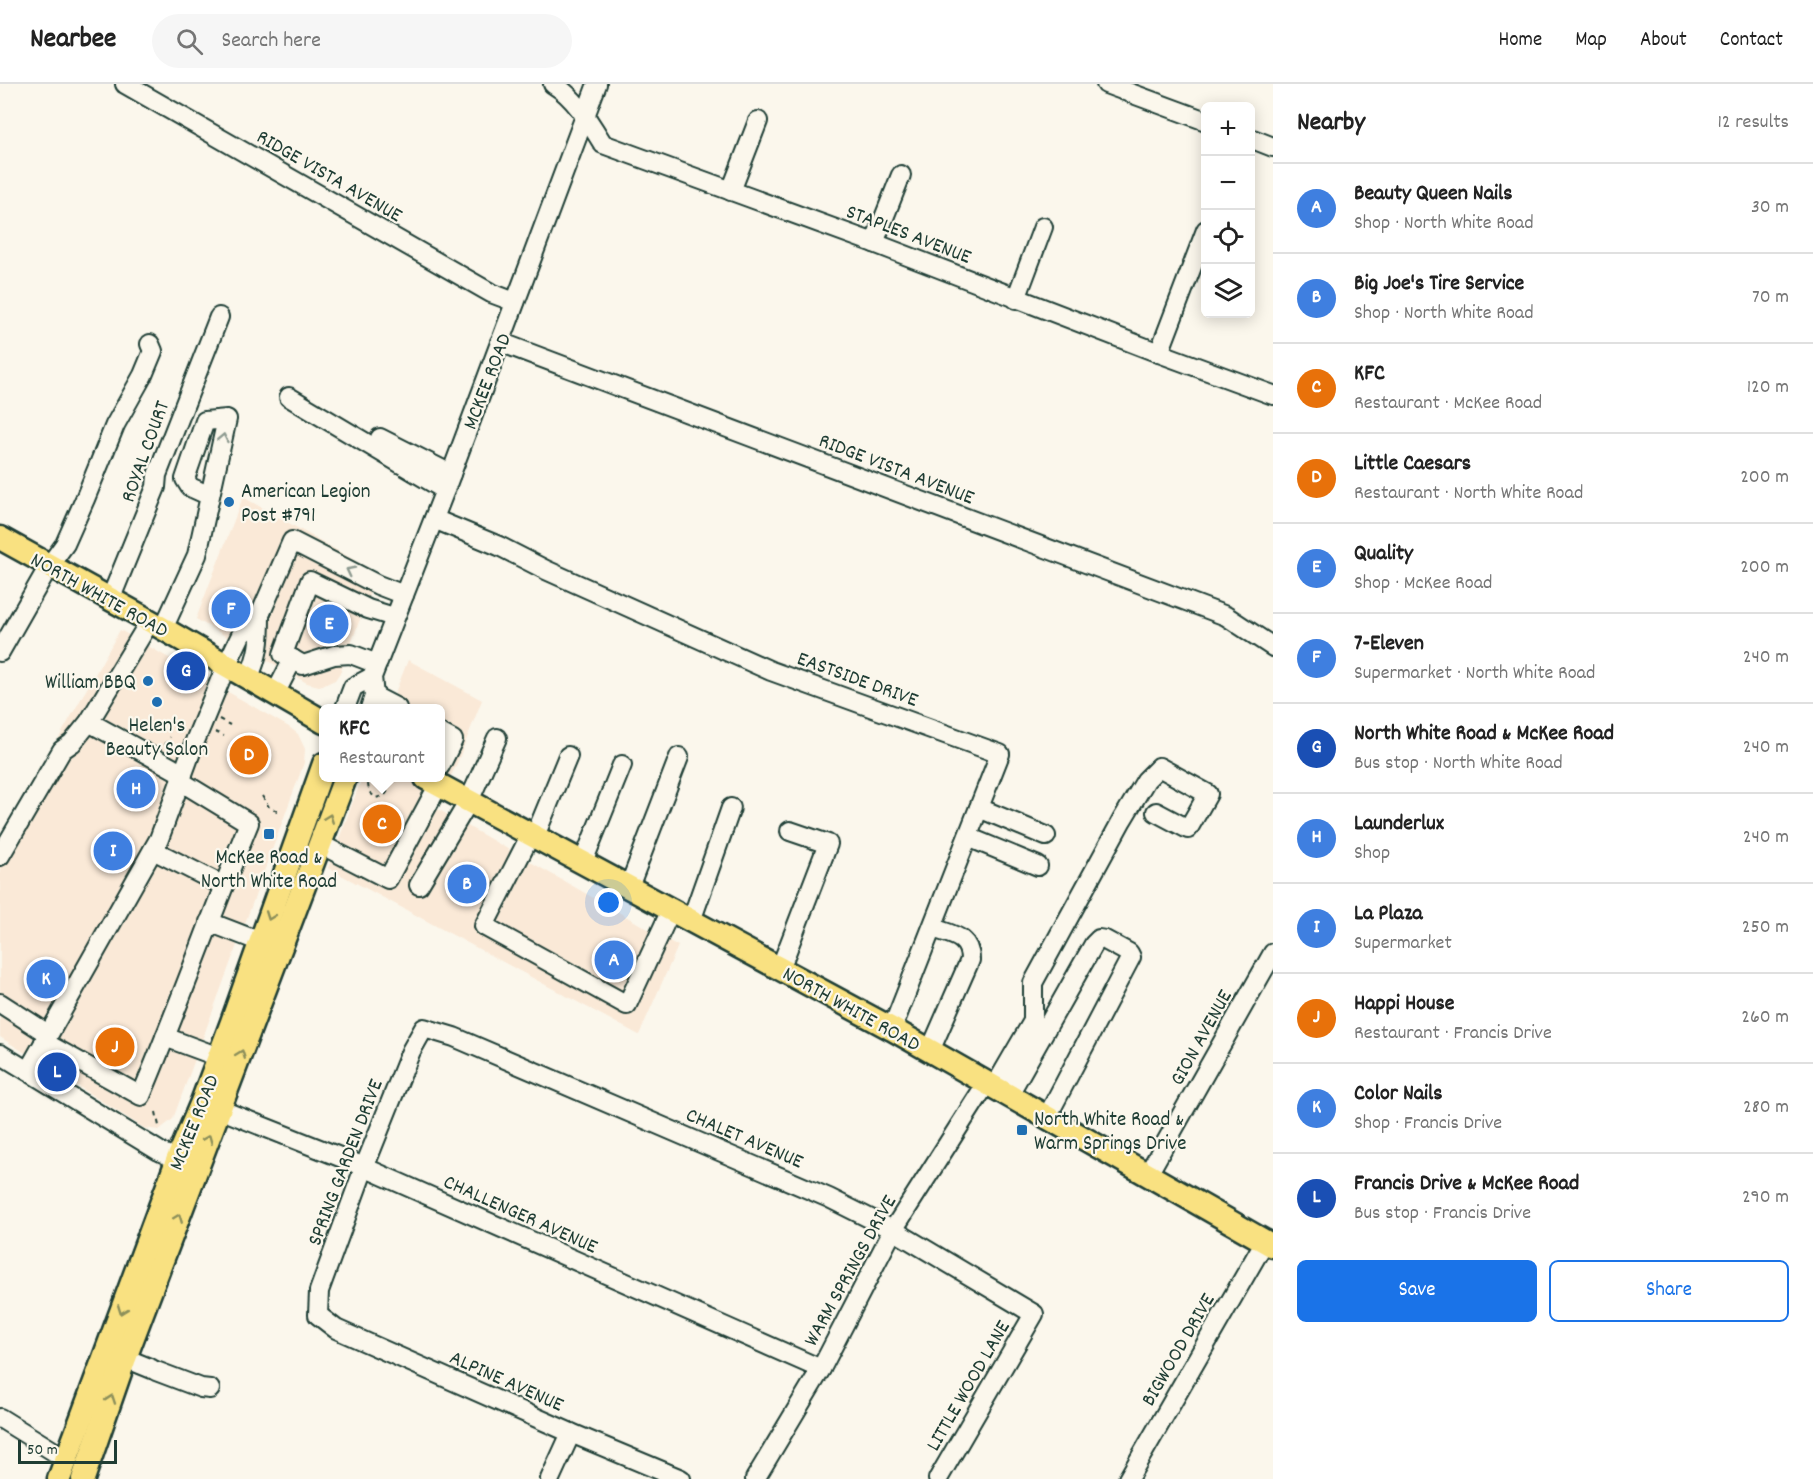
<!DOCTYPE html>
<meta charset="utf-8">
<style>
body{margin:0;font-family:Dekko,sans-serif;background:#f6f6f6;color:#222}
.controls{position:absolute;right:18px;top:18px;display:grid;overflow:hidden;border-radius:9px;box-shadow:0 3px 15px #0003}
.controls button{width:54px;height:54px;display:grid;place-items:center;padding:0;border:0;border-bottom:2px solid #e0e0e0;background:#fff;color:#222;font:30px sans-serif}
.scale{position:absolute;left:18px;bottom:15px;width:99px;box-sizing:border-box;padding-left:6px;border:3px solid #1f3d34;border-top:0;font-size:16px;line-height:21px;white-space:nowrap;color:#1f3d34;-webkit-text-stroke:4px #fbf7ec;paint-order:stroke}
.you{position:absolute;left:609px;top:819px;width:21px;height:21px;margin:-15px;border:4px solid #fff;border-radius:50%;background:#1a73e8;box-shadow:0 0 0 9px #1a73e833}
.badge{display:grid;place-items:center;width:39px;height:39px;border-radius:50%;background:#1a73e8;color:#fff;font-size:20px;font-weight:700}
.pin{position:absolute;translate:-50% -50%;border:3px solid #fff;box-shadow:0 2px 6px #0006}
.popup{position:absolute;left:319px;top:620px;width:126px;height:78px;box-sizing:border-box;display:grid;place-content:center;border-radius:9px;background:#fff;filter:drop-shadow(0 2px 4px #0005);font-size:20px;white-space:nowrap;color:#767676}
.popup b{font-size:22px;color:#222}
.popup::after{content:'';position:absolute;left:50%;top:100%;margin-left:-12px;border:12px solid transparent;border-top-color:#fff}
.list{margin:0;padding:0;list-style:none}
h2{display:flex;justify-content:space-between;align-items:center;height:78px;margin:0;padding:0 24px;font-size:26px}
h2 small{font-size:20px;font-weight:400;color:#767676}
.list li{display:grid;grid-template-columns:39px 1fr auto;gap:18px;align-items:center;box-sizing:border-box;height:90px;padding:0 24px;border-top:2px solid #e0e0e0}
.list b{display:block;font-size:22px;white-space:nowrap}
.list p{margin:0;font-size:20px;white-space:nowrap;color:#767676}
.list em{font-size:20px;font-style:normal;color:#767676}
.actions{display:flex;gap:12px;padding:18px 24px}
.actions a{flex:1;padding:14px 0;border:2px solid #1a73e8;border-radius:9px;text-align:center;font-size:21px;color:#1a73e8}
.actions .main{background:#1a73e8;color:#fff}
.icon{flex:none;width:33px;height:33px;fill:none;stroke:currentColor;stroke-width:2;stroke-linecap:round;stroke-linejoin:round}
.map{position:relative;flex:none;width:1273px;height:1395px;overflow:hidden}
header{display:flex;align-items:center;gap:36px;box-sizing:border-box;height:84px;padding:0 30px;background:#fff;border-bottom:2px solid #e0e0e0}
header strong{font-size:28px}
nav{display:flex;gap:33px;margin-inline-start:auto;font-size:21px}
.search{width:420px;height:54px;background:#f6f6f6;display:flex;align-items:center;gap:15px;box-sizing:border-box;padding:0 21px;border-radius:33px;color:#767676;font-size:22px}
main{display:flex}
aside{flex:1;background:#fff}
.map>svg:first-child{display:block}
.built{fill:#fae9d7}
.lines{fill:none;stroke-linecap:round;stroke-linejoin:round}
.minor-casing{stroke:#1f3d34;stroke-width:22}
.major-casing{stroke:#1f3d34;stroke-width:27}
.path{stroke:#1f3d34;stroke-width:2;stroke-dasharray:4.5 4.5;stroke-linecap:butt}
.minor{stroke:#fbf7ec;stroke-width:18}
.major{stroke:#f9e181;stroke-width:22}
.oneway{stroke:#8d9a90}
.oneway2{stroke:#8c8f5a}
.poi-dot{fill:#1f6fb2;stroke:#fbf7ec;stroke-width:2}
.labels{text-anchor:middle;stroke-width:4.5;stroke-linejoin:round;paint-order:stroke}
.street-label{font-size:21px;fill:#1f3d34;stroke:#fbf7ec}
.poi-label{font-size:21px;fill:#1f3d34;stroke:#fbf7ec;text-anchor:start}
</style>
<header>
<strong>Nearbee</strong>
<div class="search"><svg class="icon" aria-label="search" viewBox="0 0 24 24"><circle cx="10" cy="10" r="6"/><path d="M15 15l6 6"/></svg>Search here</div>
<nav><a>Home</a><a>Map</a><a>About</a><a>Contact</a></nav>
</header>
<main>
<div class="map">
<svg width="1273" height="1395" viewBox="0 0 1273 1395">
<rect width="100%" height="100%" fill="#fbf7ec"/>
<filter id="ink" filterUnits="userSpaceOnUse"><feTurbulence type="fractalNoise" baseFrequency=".0167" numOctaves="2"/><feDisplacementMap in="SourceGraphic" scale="12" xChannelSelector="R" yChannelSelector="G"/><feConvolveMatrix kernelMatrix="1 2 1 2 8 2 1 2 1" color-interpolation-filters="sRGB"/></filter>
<g filter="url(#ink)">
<g class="built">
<path d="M 243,413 L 377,489 L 341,587 L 335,596 L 326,600 L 319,602 L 307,599 L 196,535 Z"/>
<path d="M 120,546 L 289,643 L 298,650 L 305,665 L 304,679 L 173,1035 L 159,1046 L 144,1044 L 0,953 L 0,758 Z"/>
<path d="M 408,576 L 482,616 L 456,682 L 434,723 L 678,862 L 639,951 L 328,784 L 362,694 L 440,694 L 440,624 L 389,624 Z"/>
</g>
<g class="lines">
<defs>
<g id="minor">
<path d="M 125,0 L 491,209 L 515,218"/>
<path d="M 553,0 C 575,13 590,39 603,60 L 874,159 L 1159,269 L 1273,311"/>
<path d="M 1106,0 L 1206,37"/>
<path d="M 1250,54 L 1273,63"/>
<path d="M 731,107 L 758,37"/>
<path d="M 874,159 L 901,91"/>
<path d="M 1016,215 L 1043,143"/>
<path d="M 500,258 L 1226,532 L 1273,563"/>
<path d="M 1159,269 L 1206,146"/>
<path d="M 289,313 L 445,406"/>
<path d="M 380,354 L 451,390"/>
<path d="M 434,435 L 499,462 L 546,486 L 771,587 L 1000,670 L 892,945"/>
<path d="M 110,516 L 156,403 L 157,391 L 219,233"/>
<path d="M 163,545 L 197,471 L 227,335 L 205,337 L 185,395 L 190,403 L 210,412"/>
<path d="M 0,568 L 49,482 L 65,460 L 85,415 L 115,341 L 143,291 L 153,267 L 150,260"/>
<path d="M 377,580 L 351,570 L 334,571 L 303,581 L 283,570 L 310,497 L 368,525 L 394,533"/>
<path d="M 248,595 C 259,571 260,557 260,531"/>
<path d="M 275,610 L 293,575"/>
<path d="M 374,612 L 397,624"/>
<path d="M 345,624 L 353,603 L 372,593"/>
<path d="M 370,624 L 374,612 L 372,593 L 445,406 L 597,0"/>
<path d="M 89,638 L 183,690"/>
<path d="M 440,649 L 453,656 L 440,682"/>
<path d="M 979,724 L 1046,752"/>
<path d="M 531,750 L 484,842 L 627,921 L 671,826"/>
<path d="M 535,752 L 568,672"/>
<path d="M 968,753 L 1038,782"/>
<path d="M 320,760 L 388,795 L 439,700"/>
<path d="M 153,766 L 222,801"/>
<path d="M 0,772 L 62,666 L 72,659 L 89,638 L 150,537"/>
<path d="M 583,778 L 622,681"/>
<path d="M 419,801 L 469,717 L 497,654"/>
<path d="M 629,803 L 679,673"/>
<path d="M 691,837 L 731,724"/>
<path d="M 209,838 L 261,858"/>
<path d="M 780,885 L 828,760 L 790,747"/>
<path d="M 0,919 L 48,950"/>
<path d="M 165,953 L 219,973"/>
<path d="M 44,958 L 141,1012 C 179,922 212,829 249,739 L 180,697"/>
<path d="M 930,967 L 970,876 C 970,852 952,851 933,844"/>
<path d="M 0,970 L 159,1067 L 189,1082"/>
<path d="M 28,987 L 159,755 L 195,657 L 226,582 L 241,551 L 260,531 L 292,457 L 378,501 L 404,511"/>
<path d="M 994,1004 L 1033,937 L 1033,899 L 1122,736 L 1146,696 L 1159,683 L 1208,710 L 1188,745 L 1156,728"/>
<path d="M 1008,1012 L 1094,860 L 1099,855 L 1105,856 L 1129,869 L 1131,873 L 1047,1033"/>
<path d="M 209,1021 L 350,1077 L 821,1285"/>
<path d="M 1148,1090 L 1273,869"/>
<path d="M 125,1274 L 152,1285"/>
<path d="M 156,1287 L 201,1304 L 210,1305"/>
<path d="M 0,1334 L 66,1375"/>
<path d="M 550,1395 L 571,1349"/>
<path d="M 681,1395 L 571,1349 L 336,1245 L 318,1231 L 319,1207 L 364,1084 L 411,967 L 424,944 L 454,953 L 829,1114 L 893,1146 L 1034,1230 L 938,1395"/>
<path d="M 755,1395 L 821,1285 L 893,1146 L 986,1000"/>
<path d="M 1128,1395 L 1265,1157"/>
</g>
<g id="major">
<path d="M 0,454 L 150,537 L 324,638"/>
<path d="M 426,694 L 892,945 L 1273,1162"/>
<path d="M 59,1395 L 177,1077 L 202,1018 L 232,938 L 324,680"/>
<path d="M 83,1395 L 125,1274 L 345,694"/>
</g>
</defs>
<use href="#minor" class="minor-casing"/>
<use href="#major" class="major-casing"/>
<g class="path">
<path d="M 219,635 L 230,641"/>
<path d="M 215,648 L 224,652"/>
<path d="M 165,661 L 170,653"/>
<path d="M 368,700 L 369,708 L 376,714 L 385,711 L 390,704"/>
<path d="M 262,712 L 269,723 L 281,729"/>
<path d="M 156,1028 L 159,1042"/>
</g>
<use href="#minor" class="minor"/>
<use href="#major" class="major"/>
</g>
<defs><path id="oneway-chevron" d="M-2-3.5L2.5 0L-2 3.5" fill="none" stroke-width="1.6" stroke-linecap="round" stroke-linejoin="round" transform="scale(1.5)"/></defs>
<g class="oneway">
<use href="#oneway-chevron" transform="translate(223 354) rotate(-78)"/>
<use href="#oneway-chevron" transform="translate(350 487) rotate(-153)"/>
</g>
<g class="oneway2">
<use href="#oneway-chevron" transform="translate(329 734) rotate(-69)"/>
<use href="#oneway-chevron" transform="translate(270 832) rotate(110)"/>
<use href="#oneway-chevron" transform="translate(241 970) rotate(-69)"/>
<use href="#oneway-chevron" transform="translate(208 1055) rotate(-68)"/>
<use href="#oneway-chevron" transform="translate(178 1134) rotate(-69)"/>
<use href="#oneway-chevron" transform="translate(122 1226) rotate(111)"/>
<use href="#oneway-chevron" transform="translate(111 1315) rotate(-71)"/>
</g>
</g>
<g class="poi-dot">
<circle cx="229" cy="418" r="6"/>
<circle cx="148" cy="597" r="6"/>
<circle cx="157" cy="618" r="6"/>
<rect x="263" y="744" width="12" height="12" rx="3"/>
<rect x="1016" y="1040" width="12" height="12" rx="3"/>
</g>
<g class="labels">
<g class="street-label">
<text transform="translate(330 91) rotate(30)" y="7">RIDGE VISTA AVENUE</text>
<text transform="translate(909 149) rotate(21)" y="7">STAPLES AVENUE</text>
<text transform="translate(486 297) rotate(-69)" y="7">MCKEE ROAD</text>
<text transform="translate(144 367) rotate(-70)" y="7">ROYAL COURT</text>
<text transform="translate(897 384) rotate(21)" y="7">RIDGE VISTA AVENUE</text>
<text transform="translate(100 510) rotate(29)" y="7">NORTH WHITE ROAD</text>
<text transform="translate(858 594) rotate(20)" y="7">EASTSIDE DRIVE</text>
<text transform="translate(852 924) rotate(29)" y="7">NORTH WHITE ROAD</text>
<text transform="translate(1200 953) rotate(-61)" y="7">GION AVENUE</text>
<text transform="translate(193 1038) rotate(-68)" y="7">MCKEE ROAD</text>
<text transform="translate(745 1053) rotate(23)" y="7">CHALET AVENUE</text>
<text transform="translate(344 1078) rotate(-69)" y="7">SPRING GARDEN DRIVE</text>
<text transform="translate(521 1129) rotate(24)" y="7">CHALLENGER AVENUE</text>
<text transform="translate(849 1186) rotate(-61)" y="7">WARM SPRINGS DRIVE</text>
<text transform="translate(1177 1265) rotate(-60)" y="7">BIGWOOD DRIVE</text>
<text transform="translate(507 1296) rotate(24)" y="7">ALPINE AVENUE</text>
<text transform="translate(967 1301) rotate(-60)" y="7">LITTLE WOOD LANE</text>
</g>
<g class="poi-label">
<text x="241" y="413">American Legion<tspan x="241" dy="24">Post #791</tspan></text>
<text x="136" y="604" text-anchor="end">William BBQ</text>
<text x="157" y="647" text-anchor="middle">Helen's<tspan x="157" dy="24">Beauty Salon</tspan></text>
<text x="269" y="779" text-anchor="middle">McKee Road &amp;<tspan x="269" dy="24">North White Road</tspan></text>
<text x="1034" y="1041">North White Road &amp;<tspan x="1034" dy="24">Warm Springs Drive</tspan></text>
</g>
</g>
</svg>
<div class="controls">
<button>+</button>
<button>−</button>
<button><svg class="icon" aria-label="locate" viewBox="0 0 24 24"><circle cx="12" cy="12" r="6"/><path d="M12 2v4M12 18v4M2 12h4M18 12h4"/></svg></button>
<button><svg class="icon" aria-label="layers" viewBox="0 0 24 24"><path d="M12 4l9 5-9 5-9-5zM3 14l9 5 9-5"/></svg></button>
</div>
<div class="scale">50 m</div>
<div class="you"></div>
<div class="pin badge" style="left:614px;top:876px;background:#3f7fe0">A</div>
<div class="pin badge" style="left:467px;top:800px;background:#3f7fe0">B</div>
<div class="pin badge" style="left:382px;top:740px;background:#e8710a">C</div>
<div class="popup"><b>KFC</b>Restaurant</div>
<div class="pin badge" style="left:249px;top:671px;background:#e8710a">D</div>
<div class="pin badge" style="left:329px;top:540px;background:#3f7fe0">E</div>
<div class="pin badge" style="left:231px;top:525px;background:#3f7fe0">F</div>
<div class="pin badge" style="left:186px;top:587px;background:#1a4fb4">G</div>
<div class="pin badge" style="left:136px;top:705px;background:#3f7fe0">H</div>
<div class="pin badge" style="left:113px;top:767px;background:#3f7fe0">I</div>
<div class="pin badge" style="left:115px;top:963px;background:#e8710a">J</div>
<div class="pin badge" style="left:46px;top:895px;background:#3f7fe0">K</div>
<div class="pin badge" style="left:57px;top:988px;background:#1a4fb4">L</div>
</div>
<aside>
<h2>Nearby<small>12 results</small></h2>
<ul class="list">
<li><span class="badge" style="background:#3f7fe0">A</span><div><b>Beauty Queen Nails</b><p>Shop · North White Road</p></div><em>30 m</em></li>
<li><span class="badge" style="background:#3f7fe0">B</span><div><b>Big Joe's Tire Service</b><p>Shop · North White Road</p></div><em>70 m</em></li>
<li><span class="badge" style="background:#e8710a">C</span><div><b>KFC</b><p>Restaurant · McKee Road</p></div><em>120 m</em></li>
<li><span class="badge" style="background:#e8710a">D</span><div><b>Little Caesars</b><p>Restaurant · North White Road</p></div><em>200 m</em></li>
<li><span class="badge" style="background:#3f7fe0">E</span><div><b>Quality</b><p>Shop · McKee Road</p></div><em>200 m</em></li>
<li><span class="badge" style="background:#3f7fe0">F</span><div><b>7-Eleven</b><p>Supermarket · North White Road</p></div><em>240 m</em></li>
<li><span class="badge" style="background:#1a4fb4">G</span><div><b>North White Road &amp; McKee Road</b><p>Bus stop · North White Road</p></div><em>240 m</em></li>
<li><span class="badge" style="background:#3f7fe0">H</span><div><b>Launderlux</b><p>Shop</p></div><em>240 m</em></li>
<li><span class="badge" style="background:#3f7fe0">I</span><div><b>La Plaza</b><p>Supermarket</p></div><em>250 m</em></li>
<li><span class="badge" style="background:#e8710a">J</span><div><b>Happi House</b><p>Restaurant · Francis Drive</p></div><em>260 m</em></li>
<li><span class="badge" style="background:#3f7fe0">K</span><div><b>Color Nails</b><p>Shop · Francis Drive</p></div><em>280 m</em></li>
<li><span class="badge" style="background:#1a4fb4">L</span><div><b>Francis Drive &amp; McKee Road</b><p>Bus stop · Francis Drive</p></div><em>290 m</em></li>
</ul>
<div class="actions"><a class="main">Save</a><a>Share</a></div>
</aside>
</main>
